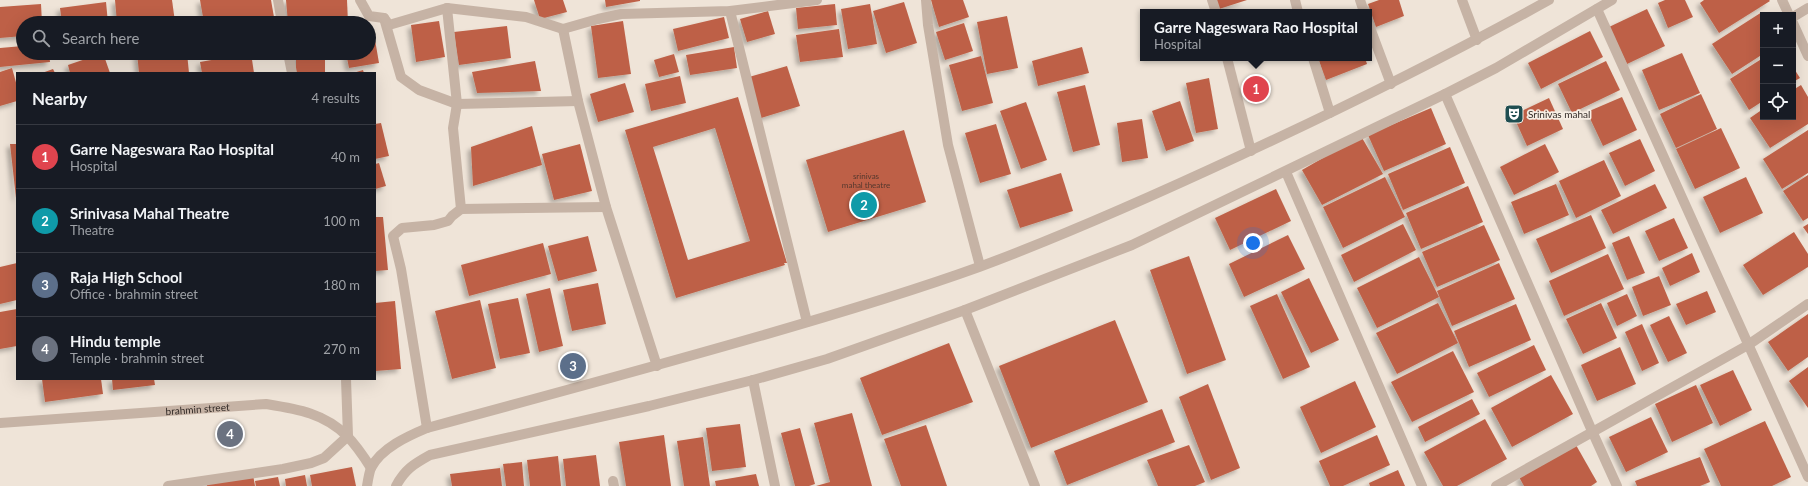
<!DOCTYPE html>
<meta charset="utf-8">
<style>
body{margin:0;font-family:Lato,sans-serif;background:#242831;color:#f1f3f6}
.controls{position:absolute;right:12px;top:12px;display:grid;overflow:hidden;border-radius:0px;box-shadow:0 4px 16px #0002}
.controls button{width:36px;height:36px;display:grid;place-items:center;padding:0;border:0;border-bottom:1px solid #363941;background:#171b24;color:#f1f3f6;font:20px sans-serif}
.you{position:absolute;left:1253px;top:243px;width:14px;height:14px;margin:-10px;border:3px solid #fff;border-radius:50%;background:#1a73e8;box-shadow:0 0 0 6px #1a73e833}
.badge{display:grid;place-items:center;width:26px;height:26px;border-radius:50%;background:#8c9099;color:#fff;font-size:13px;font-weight:700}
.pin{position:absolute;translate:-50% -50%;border:2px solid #fff;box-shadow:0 1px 4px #0006}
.popup{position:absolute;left:1140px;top:9px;width:232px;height:52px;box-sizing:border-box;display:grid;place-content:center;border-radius:0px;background:#171b24;filter:drop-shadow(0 1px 3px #0005);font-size:13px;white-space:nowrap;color:#9ea1a6}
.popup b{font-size:15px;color:#f1f3f6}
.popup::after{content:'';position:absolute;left:50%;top:100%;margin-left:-8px;border:8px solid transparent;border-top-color:#171b24}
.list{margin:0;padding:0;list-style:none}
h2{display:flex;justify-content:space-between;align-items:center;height:52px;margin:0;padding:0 16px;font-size:17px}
h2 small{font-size:13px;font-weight:400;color:#9ea1a6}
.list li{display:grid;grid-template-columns:26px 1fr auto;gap:12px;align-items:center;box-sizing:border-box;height:64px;padding:0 16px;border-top:1px solid #363941}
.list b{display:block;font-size:15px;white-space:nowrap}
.list p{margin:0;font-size:13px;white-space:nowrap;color:#9ea1a6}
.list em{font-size:13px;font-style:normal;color:#9ea1a6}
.icon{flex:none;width:22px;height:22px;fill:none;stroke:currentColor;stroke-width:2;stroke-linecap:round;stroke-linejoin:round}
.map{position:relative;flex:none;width:1808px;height:486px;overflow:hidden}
.search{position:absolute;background:#171b24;box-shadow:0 4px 16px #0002;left:16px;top:16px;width:360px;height:44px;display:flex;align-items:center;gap:10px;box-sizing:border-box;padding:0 14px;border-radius:22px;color:#9ea1a6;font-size:15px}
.panel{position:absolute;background:#171b24;box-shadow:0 4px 16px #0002;left:16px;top:72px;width:360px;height:308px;border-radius:0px}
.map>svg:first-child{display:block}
.building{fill:#be6147;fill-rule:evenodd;filter:url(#shadow)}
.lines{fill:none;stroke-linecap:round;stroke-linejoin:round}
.minor{stroke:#c6b3a5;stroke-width:10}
.tertiary{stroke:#c6b3a5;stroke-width:10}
.labels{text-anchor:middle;stroke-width:3.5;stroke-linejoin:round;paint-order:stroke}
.number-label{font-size:8px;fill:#55382e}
.poi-label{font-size:10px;fill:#322a26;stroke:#f7eee4;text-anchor:start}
.street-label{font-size:10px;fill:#322a26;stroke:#f7eee4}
</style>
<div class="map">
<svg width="1808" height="486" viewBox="0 0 1808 486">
<defs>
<filter id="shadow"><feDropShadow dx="-3.5" dy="3.5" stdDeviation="2" flood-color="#0004"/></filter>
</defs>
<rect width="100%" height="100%" fill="#efe4d8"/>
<g class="building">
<path d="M 115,0 L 172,0 L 175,22 L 117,23 Z"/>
<path d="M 200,0 L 271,0 L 275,23 L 204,23 Z"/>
<path d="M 286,0 L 347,0 L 348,23 L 288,23 Z"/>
<path d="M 534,0 L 563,0 L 567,12 L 540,19 Z"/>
<path d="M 605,0 L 640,0 L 640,1 L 606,7 Z"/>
<path d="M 931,0 L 963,0 L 969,17 L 939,27 Z"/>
<path d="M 1216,0 L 1247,0 L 1219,9 Z"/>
<path d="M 1379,0 L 1399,0 L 1404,16 L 1376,27 L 1368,4 Z"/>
<path d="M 1665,0 L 1685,0 L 1693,17 L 1668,28 L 1658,3 Z"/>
<path d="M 1704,0 L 1769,0 L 1770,1 L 1719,33 L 1700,3 Z"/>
<path d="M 106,2 L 108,23 L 62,23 L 60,8 Z"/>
<path d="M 904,2 L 917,43 L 886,53 L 873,11 Z"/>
<path d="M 41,4 L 42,23 L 23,23 L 23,36 L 0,38 L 0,7 Z"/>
<path d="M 835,4 L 837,25 L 798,29 L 796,8 Z"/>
<path d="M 870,4 L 877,44 L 848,49 L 841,9 Z"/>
<path d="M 1647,9 L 1665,46 L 1627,64 L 1609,27 Z"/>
<path d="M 768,11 L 775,34 L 747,42 L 740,19 Z"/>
<path d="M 1762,12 L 1765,15 L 1763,15 L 1763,54 L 1732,74 L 1712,44 Z"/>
<path d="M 1007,16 L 1018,68 L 987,74 L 977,22 Z"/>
<path d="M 724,17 L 729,38 L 678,51 L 673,29 Z"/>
<path d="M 439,21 L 445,57 L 416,62 L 411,25 Z"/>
<path d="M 623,21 L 631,74 L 598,78 L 591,26 Z"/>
<path d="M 964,23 L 973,51 L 945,60 L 936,32 Z"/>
<path d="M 507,26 L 511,58 L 459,65 L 454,32 Z"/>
<path d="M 839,29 L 843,57 L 800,62 L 796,35 Z"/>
<path d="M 1590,31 L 1603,57 L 1541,89 L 1528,63 Z"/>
<path d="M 374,34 L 379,63 L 349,68 L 346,53 L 369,53 L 369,35 Z"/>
<path d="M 23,46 L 23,53 L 49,53 L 50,62 L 0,67 L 0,48 Z"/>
<path d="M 734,47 L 737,68 L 690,75 L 686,55 Z"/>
<path d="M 1082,47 L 1089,73 L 1038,86 L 1032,61 Z"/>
<path d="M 103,53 L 110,73 L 70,73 L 68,65 Z"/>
<path d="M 137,53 L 187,53 L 189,73 L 139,73 Z"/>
<path d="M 251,53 L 254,73 L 202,73 L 200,62 Z"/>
<rect x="296" y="53" width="29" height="20"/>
<path d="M 1682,53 L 1700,93 L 1659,110 L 1642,70 Z"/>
<path d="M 674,54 L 679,72 L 659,77 L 654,60 Z"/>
<path d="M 981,56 L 993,103 L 962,111 L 949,65 Z"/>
<path d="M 1318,58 L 1365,58 L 1367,64 L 1326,80 Z"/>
<path d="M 1763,58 L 1763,101 L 1749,110 L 1730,79 Z"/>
<path d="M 535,61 L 541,91 L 477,93 L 472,72 Z"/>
<path d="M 1606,61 L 1620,90 L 1572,113 L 1558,84 Z"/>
<path d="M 787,66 L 800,106 L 761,118 L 749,77 Z"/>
<path d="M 1793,67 L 1800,78 L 1793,82 Z"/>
<path d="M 12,68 L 17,86 L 17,101 L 0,106 L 0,72 Z"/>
<path d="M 53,69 L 55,73 L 42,73 Z"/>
<path d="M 363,70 L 364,73 L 353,73 Z"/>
<path d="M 680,76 L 686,103 L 651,111 L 645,84 Z"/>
<path d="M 1209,78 L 1218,129 L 1196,133 L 1186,83 Z"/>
<path d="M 625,83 L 634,112 L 598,122 L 590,94 Z"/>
<path d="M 1085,85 L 1100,145 L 1073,152 L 1057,92 Z"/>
<path d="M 1801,85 L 1808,97 L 1808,124 L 1770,148 L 1750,118 L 1763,109 L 1763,117 L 1793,117 L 1793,90 Z"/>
<path d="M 1701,94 L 1717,129 L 1676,148 L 1660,114 Z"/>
<path d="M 738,97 L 787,263 L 784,263 L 785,265 L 676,298 L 625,130 ZM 715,128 L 750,241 L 688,260 L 653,147 Z"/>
<path d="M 1622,97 L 1637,130 L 1603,146 L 1587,112 Z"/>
<path d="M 1549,98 L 1563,129 L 1527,146 L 1513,115 Z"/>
<path d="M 1180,101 L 1194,141 L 1166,151 L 1152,111 Z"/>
<path d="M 1026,102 L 1047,160 L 1021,169 L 1000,111 Z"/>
<path d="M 1431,108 L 1446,144 L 1384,171 L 1368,135 Z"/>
<path d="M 1142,119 L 1148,158 L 1122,162 L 1117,123 Z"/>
<path d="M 381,123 L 389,156 L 375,159 L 375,124 Z"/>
<path d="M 996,124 L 1011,174 L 980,183 L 965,133 Z"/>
<path d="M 532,126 L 542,165 L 473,186 L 471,147 Z"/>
<path d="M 1721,128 L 1740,168 L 1695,189 L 1676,149 Z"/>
<path d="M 904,130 L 926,202 L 828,232 L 806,160 Z"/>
<path d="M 1808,130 L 1808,173 L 1782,189 L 1763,159 Z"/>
<path d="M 1361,136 L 1383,174 L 1322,205 L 1302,170 Z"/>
<path d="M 1640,139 L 1655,171 L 1625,186 L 1609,153 Z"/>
<path d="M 10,144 L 17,144 L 17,197 L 16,198 Z"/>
<path d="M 580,144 L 592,191 L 554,200 L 542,154 Z"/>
<path d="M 1545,144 L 1559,172 L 1514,195 L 1500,167 Z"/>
<path d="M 1450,147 L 1465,183 L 1403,210 L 1388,174 Z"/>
<path d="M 1604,160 L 1621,196 L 1576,218 L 1559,181 Z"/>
<path d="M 379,163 L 386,186 L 375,189 L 375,164 Z"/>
<path d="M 1061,173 L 1073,211 L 1020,228 L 1007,190 Z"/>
<path d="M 1808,175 L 1808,218 L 1803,221 L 1783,191 Z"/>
<path d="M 1385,177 L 1405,217 L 1343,248 L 1323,207 Z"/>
<path d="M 1746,177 L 1763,213 L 1720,233 L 1703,197 Z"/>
<path d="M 1556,184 L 1569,215 L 1524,234 L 1511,202 Z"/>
<path d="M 1655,184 L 1667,208 L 1613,234 L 1601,210 Z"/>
<path d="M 1468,186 L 1483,222 L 1421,249 L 1406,213 Z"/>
<path d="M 1276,189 L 1291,221 L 1230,250 L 1215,218 Z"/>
<path d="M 1591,215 L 1606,248 L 1551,273 L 1536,239 Z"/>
<path d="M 375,217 L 383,217 L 388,270 L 375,271 Z"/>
<path d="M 1674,218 L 1688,248 L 1659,261 L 1645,231 Z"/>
<path d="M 1403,224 L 1416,250 L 1354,282 L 1341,255 Z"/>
<path d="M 1808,224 L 1808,234 L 1803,227 Z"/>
<path d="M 1484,225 L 1500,260 L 1437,287 L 1422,252 Z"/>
<path d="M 1794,232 L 1808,254 L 1808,267 L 1763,295 L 1743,265 Z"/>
<path d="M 1288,235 L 1305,269 L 1244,297 L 1229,264 Z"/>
<path d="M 588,236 L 597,271 L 558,281 L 548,246 Z"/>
<path d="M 1629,236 L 1645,273 L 1627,280 L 1612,243 Z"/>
<path d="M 543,243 L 551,274 L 469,296 L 461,265 Z"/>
<path d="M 1692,253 L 1700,272 L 1670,286 L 1662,268 Z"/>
<path d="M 1608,254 L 1624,289 L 1564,316 L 1549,281 Z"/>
<path d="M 1189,256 L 1226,360 L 1187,374 L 1150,270 Z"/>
<path d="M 1419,257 L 1439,297 L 1377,328 L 1357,288 Z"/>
<path d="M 17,263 L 17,300 L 0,304 L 0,267 Z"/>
<path d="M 1499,263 L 1515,299 L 1452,326 L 1437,291 Z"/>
<path d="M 1659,276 L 1671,305 L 1643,316 L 1632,287 Z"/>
<path d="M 1309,278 L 1339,340 L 1311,353 L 1281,292 Z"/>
<path d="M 598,283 L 606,324 L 572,331 L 563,290 Z"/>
<path d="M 550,288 L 563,346 L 539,352 L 526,294 Z"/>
<path d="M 1707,291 L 1716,312 L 1686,325 L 1676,304 Z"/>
<path d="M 1277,294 L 1310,367 L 1283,379 L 1250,306 Z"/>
<path d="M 1627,294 L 1637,316 L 1617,326 L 1607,303 Z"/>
<path d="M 518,298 L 530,353 L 500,359 L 488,304 Z"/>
<path d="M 480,300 L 496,368 L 452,379 L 435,311 Z"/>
<path d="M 395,301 L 401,369 L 375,371 L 375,303 Z"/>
<path d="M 1438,303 L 1458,343 L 1397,374 L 1376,333 Z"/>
<path d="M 1601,303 L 1617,338 L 1583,354 L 1566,319 Z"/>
<path d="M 1516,304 L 1531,340 L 1469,367 L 1454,331 Z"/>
<path d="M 17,309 L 17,346 L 0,349 L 0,312 Z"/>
<path d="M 1808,314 L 1808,357 L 1788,371 L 1768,342 Z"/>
<path d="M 1669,316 L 1687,353 L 1668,362 L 1650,325 Z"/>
<path d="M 1115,320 L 1148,402 L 1031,448 L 999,366 Z"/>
<path d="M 1642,324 L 1659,363 L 1642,371 L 1625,332 Z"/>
<path d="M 949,343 L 973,402 L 882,435 L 860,378 Z"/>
<path d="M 1534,345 L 1546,370 L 1489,397 L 1477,373 Z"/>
<path d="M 1620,347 L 1636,384 L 1597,401 L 1581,365 Z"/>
<path d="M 1453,351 L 1474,392 L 1412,422 L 1391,382 Z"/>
<path d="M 1808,367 L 1808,408 L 1789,381 Z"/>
<path d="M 1733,370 L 1752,410 L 1720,426 L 1700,385 Z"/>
<path d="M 1551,375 L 1573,414 L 1512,447 L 1491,408 Z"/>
<path d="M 42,379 L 101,379 L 103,394 L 45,402 Z"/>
<path d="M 112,379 L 154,379 L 155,385 L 113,390 Z"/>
<path d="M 1355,381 L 1376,427 L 1321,453 L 1300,407 Z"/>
<path d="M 1208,384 L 1240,468 L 1211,480 L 1179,397 Z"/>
<path d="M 1696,385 L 1713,423 L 1672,442 L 1655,404 Z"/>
<path d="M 1472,399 L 1480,414 L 1425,442 L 1418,427 Z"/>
<path d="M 1162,409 L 1175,442 L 1067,485 L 1054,451 Z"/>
<path d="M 852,413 L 872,486 L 816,486 L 830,482 L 814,423 Z"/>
<path d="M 1651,417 L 1668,452 L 1626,472 L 1609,437 Z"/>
<path d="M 1485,419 L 1507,459 L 1457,486 L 1443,486 L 1424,452 Z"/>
<path d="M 1765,421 L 1791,477 L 1772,486 L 1721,486 L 1704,449 Z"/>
<path d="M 740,424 L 746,467 L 712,471 L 706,428 Z"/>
<path d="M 926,425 L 947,486 L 901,486 L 884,439 Z"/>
<path d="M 800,428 L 815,484 L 809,486 L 795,486 L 781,433 Z"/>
<path d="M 664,435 L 671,486 L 626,486 L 619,442 Z"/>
<path d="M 1377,435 L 1390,465 L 1343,486 L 1330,486 L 1319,461 Z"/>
<path d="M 703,437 L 710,486 L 684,486 L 677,441 Z"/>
<path d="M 1189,445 L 1205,482 L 1195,486 L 1158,486 L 1147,460 Z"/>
<path d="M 1576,445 L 1597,482 L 1591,486 L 1524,486 L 1519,477 Z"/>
<path d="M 596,455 L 600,486 L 566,486 L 563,459 Z"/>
<path d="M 558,456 L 561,486 L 530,486 L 527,460 Z"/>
<path d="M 1700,457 L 1710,482 L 1700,486 L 1637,486 L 1635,481 Z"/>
<path d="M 522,462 L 524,486 L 506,486 L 503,464 Z"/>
<path d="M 352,467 L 356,486 L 312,486 L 310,475 Z"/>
<path d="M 500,468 L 502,486 L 452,486 L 450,474 Z"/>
<path d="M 1398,470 L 1405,486 L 1370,486 L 1369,483 Z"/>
<path d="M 756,474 L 759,486 L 716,486 L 715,481 Z"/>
<path d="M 253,475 L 255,486 L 207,486 L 206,482 Z"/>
<path d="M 305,475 L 307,486 L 286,486 L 285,479 Z"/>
<path d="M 278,477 L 280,486 L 256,486 L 255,481 Z"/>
</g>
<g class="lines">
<g class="minor">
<path d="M 278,0 L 282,23"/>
<path d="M 360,0 L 369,16 L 384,18 L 389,25 L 447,8"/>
<path d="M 926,0 L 928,25 L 948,145 L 980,266"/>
<path d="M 1212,0 L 1216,12"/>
<path d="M 1295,0 L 1298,12"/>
<path d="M 1360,0 L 1364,12"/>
<path d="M 1462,0 L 1477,40"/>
<path d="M 1782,0 L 1789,15"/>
<path d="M 1597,9 L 1808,477"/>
<path d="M 730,11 L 807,322"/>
<path d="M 1793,17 L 1808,8"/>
<path d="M 384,18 L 401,77 L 419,90 L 457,104 L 578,101"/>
<path d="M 1793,23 L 1808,56"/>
<path d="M 1369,25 L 1391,84"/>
<path d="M 288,53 L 292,73"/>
<path d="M 1227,58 L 1251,151"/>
<path d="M 1313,58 L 1330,113"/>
<path d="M 1445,94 L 1592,431 L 1617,486"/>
<path d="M 1286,172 L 1422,486"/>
<path d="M 461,209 L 606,207"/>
<path d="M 965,310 L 1035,486"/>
<path d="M 657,366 L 606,207 L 578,101 L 563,29 L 598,19 L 621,14 L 730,11 L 817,0"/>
<path d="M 753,380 L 775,486"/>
<path id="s1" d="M 0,423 L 266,404 C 297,409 324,413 347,436 C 356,445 364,457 371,468"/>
<path d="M 427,428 L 401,269 L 393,236 L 402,228 L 434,225 L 448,221 L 452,216 L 461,209 L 453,128 L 457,104 L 447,8 L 526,17 L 563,29"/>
<path d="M 613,481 L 614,486"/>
<path d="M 168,486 L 283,469 L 311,463 L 324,458 L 348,436 L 346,379"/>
<path d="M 1496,486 L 1748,345 L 1808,304"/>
</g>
<g class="tertiary">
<path d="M 367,486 C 368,480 369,473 371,468 C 381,448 408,436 427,428 C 538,398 649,368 760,336 C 833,315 907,293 979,267 C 1068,234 1155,195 1241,155 C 1345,107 1448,56 1549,0"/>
<path d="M 396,486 C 405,469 414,464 430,455 L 649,406 L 753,380 L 827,359 L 965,310 L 1132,245 L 1445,94 L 1496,68 L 1612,0"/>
</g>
</g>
<defs>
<symbol id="theatre-square" viewBox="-11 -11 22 22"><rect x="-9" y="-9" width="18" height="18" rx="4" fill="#1f4e51" stroke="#f7eee4"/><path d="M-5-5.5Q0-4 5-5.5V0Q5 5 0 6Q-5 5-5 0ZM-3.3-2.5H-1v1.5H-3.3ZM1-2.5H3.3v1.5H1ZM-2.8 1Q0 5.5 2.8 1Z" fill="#fff"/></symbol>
</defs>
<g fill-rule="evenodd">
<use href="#theatre-square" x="1503" y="103" width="22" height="22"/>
</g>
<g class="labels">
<g class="number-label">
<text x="866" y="179">srinivas<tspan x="866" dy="9">mahal theatre</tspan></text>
</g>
<g class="poi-label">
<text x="1528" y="118">Srinivas mahal</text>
</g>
<g class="street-label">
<text dy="4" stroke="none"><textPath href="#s1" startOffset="198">brahmin street</textPath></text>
</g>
</g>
</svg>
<div class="controls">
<button>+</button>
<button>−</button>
<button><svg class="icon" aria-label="locate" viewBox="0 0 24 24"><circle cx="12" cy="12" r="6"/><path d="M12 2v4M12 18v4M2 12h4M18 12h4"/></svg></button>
</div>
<div class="you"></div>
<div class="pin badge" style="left:1256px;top:89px;background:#e0444e">1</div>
<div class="popup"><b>Garre Nageswara Rao Hospital</b>Hospital</div>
<div class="pin badge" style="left:864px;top:205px;background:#0f9aa8">2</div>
<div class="pin badge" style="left:573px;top:366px;background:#5c6f8a">3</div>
<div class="pin badge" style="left:230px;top:434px;background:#6b7280">4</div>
<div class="search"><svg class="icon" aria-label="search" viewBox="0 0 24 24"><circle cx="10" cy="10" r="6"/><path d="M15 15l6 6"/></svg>Search here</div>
<section class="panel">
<h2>Nearby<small>4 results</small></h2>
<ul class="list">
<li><span class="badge" style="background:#e0444e">1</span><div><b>Garre Nageswara Rao Hospital</b><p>Hospital</p></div><em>40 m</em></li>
<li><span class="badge" style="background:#0f9aa8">2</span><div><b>Srinivasa Mahal Theatre</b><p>Theatre</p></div><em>100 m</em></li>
<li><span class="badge" style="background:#5c6f8a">3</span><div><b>Raja High School</b><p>Office · brahmin street</p></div><em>180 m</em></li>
<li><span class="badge" style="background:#6b7280">4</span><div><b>Hindu temple</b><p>Temple · brahmin street</p></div><em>270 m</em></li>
</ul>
</section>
</div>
